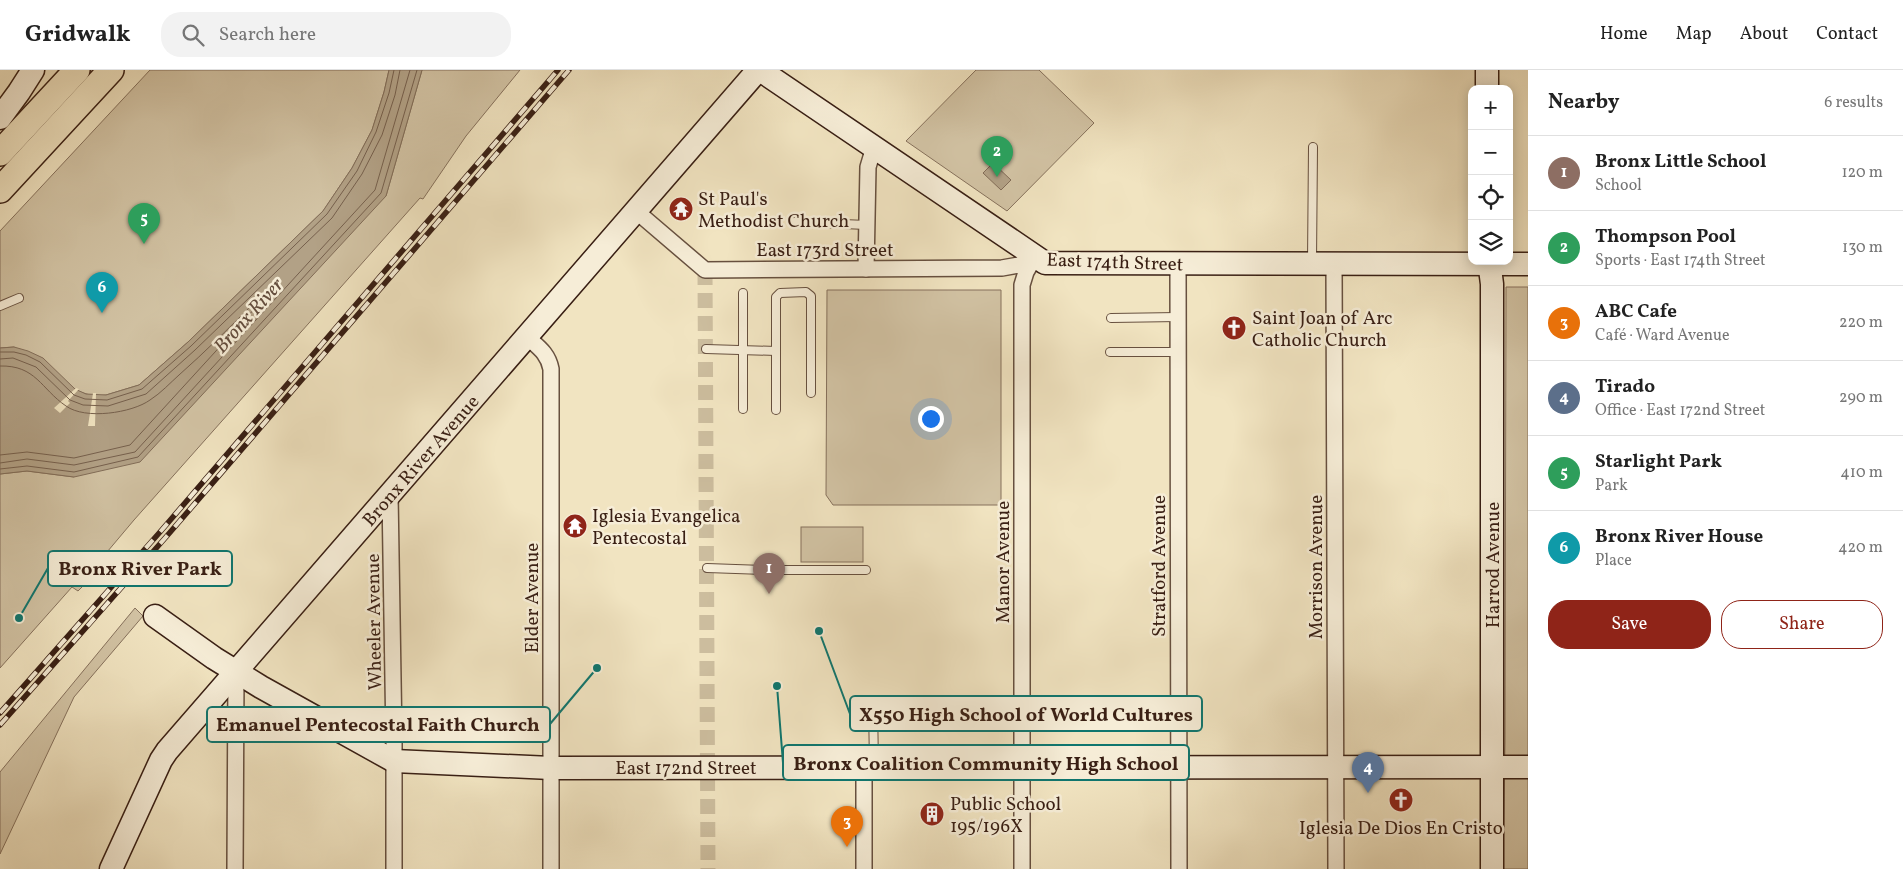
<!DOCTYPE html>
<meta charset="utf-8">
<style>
body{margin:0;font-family:Vollkorn,serif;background:#f2f2f2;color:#222}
.controls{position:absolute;right:15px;top:15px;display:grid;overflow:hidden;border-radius:10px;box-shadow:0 2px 12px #0003}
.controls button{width:45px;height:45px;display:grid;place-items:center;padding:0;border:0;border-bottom:1px solid #e0e0e0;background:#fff;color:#222;font:25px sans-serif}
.you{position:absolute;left:930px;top:348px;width:18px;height:18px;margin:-12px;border:4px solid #fff;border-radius:50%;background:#1a73e8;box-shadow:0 0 0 8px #1a73e833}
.badge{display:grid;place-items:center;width:32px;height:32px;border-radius:50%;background:#8f2418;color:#fff;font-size:16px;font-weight:700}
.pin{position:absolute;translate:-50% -41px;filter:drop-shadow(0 1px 2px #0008)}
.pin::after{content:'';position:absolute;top:26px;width:18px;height:15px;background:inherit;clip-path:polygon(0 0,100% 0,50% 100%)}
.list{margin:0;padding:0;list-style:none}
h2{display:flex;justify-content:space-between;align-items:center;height:65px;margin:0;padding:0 20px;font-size:21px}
h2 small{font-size:16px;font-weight:400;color:#767676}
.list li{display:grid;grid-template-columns:32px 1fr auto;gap:15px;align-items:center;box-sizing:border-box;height:75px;padding:0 20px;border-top:1px solid #e0e0e0}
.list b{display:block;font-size:19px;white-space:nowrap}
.list p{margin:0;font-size:16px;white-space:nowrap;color:#767676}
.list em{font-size:16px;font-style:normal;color:#767676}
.actions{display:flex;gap:10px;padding:15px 20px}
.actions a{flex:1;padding:11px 0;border:1px solid #8f2418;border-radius:20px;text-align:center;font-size:18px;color:#8f2418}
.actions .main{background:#8f2418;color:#fff}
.icon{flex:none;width:28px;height:28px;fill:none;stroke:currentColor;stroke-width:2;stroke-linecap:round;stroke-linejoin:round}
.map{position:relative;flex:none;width:1528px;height:799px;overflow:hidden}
header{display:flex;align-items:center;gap:30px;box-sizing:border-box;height:70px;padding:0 25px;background:#fff;border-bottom:1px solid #e0e0e0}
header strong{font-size:24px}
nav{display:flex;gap:28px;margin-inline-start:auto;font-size:18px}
.search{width:350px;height:45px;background:#f2f2f2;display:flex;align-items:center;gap:12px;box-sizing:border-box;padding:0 18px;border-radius:20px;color:#767676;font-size:19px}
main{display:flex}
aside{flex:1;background:#fff}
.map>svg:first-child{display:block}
.green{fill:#d2c3a4;stroke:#86715c}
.water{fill:#b2a186;stroke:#826d58}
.pier{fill:#f1e4c1}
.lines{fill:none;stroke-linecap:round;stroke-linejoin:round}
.shore{stroke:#76604d;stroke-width:1}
.street-tunnel{stroke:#ccbd9e;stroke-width:15;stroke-dasharray:15 8;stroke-linecap:butt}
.lane-casing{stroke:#67503f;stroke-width:10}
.street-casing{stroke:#67503f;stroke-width:18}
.secondary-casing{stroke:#391f14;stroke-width:25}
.primary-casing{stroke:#391f14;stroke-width:28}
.lane{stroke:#f6edd7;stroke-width:8}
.street{stroke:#f6edd7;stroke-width:15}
.secondary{stroke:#f6edd7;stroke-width:22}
.primary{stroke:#f1e4c1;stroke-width:25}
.rail-casing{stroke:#391f14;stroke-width:5.5}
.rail{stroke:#f6edd7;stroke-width:4;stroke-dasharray:11;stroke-linecap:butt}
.labels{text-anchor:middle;stroke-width:5;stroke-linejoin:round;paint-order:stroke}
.poi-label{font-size:19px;fill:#391f14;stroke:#f6edd7;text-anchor:start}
.street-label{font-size:19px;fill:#391f14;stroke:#f6edd7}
.water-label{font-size:20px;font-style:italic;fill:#634c3c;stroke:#f6edd7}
.leader{fill:none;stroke:#0f766e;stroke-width:2}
.callout-dot{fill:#0f766e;stroke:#f6edd7;stroke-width:2}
.callout{fill:#f6edd7;stroke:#0f766e;stroke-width:2}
.callout-label{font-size:20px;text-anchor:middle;font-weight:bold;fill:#391f14}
</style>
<header>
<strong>Gridwalk</strong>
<div class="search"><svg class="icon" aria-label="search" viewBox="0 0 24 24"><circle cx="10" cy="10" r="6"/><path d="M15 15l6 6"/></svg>Search here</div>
<nav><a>Home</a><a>Map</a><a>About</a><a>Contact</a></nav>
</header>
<main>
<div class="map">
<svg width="1528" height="799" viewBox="0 0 1528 799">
<rect width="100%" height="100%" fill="#f1e4c1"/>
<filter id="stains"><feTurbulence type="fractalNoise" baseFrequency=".004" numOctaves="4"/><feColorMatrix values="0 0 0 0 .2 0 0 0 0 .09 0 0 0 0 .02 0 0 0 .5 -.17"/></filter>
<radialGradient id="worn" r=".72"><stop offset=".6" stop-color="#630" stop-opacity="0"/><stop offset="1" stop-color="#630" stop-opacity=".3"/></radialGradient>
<g class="green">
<path d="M 150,0 L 389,0 L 384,22 L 372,60 L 352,98 L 323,141 L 188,272 L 139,315 L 106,325 L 93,326 L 77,321 L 14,277 L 0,278 L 0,161 Z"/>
<path d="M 422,0 L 520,0 L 466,66 L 423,129 L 420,128 L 134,450 L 102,488 L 106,493 L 78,521 L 72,517 L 0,598 L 0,404 L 27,401 L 74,407 L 386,126 Z"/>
<path d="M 976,0 L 1039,0 L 1094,53 L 1007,141 L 906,71 Z"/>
<path d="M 1506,217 L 1528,217 L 1528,799 L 1503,799 L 1505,671 Z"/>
<path d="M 827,220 L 1001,220 L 1001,435 L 833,435 L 826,425 Z"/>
<rect x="801" y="457" width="62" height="35"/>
<path d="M 135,538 L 143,546 L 74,627 L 0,784 L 0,702 Z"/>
</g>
<g class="water">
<path d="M 389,0 L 422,0 L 386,126 L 140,392 L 74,407 L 27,401 L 0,404 L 0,278 L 14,277 L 28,281 L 43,288 L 75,319 L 86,324 L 106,325 L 139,315 L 188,272 L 323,141 L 352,98 L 372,60 L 384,22 Z"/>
<path d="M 993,93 L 1011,110 L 1001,120 L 983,103 Z"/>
</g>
<g class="pier">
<path d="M 76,318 L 79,319 L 68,331 L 70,333 L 60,343 L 54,338 Z"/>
<path d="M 93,323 L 96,323 L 95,356 L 88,356 Z"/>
</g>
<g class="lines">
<g class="shore">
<path d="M 0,282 L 14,282 L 26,285 L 40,292 L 74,325 L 85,329 L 107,330 L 142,319 L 191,276 L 327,144 L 357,101 L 376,62 L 389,23 L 394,0"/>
<path d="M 0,289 L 13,288 L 36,297 L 70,330 L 83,335 L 108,336 L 146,324 L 195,280 L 332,148 L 362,104 L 382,65 L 395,25 L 400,0"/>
<path d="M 0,296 C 36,295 41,319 66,336 C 85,350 132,343 150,330 C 161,323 170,313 179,305 C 205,282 229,258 254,233 L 258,235 L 130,375 L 74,388 L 27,382 L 0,385"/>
<path d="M 0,393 L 27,389 L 74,395 L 135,382 L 375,120 L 410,0"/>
<path d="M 0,399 L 27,396 L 74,402 L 138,387 L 381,123 L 417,0"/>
</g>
<path class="street-tunnel" d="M 705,200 L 708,799"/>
<defs>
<g id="lane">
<path d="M 794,152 L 867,155"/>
<path d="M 1312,192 L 1313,77"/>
<path d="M 743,223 L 743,339"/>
<path d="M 0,236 L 19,228"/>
<path d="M 1111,248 L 1178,247"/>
<path d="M 706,279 L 776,281 L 776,227 L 780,223 L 806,222 L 811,226 L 811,323"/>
<path d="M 776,281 L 776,340"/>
<path d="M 1110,282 L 1178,282"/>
<path d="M 707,498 L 765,500"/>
<path d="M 777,500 L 866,500"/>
<path d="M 873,635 L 874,695"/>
</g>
<g id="street">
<path d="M 636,141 L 705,200 L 1002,198 L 1019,195 L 1035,187"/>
<path d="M 1178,194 L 1179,799"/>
<path d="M 1334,194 L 1336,799"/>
<path d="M 866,199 L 868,97 L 874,77"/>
<path d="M 527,267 C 538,277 548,283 551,299 L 551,799"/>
<path d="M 390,424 L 394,671 L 394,799"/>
<path d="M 864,697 L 864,799"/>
<path d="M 235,799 L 236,602"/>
<path d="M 1022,799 L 1022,215 L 1026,202 L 1035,187"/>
</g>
<g id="secondary">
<path d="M 760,0 L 1045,193 L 1528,194"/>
<path d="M 1487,19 L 1487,0"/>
<path d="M 0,48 L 19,22 L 33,0"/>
<path d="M 1489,191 L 1492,214 L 1492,799"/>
<path d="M 155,546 L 214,588 L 261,617 L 394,691 L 551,698 L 1528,697"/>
<path d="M 111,799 L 161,690 L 167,681 L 758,0"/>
</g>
<g id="primary">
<path d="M 0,83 L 77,0"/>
<path d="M 0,120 L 111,0"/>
</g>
</defs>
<use href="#lane" class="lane-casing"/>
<use href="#street" class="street-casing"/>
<use href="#secondary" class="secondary-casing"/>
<use href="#primary" class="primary-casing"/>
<use href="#lane" class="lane"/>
<use href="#street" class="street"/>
<use href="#secondary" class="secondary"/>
<use href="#primary" class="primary"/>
<defs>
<g id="rail">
<path d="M 0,643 L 160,462 L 558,0"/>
<path d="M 0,655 L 166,467 L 569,0"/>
</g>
</defs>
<use href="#rail" class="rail-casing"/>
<use href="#rail" class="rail"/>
</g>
<defs>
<symbol id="temple-disc" viewBox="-11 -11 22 22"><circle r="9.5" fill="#8f2418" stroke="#f6edd7"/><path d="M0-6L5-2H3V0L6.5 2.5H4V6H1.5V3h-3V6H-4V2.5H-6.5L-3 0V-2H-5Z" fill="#fff"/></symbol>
<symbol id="church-disc" viewBox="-11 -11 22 22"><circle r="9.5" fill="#8f2418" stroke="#f6edd7"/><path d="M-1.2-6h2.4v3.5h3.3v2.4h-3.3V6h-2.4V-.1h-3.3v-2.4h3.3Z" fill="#fff"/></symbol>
<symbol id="building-disc" viewBox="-11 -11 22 22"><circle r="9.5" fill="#8f2418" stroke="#f6edd7"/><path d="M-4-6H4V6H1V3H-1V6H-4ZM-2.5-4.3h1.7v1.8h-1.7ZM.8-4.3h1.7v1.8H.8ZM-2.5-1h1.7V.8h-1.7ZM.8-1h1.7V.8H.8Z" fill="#fff"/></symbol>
</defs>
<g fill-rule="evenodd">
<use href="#temple-disc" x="667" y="125" width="28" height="28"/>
<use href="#church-disc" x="1220" y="244" width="28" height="28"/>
<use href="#temple-disc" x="561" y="442" width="28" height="28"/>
<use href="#church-disc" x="1387" y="716" width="28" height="28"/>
<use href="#building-disc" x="918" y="730" width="28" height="28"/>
</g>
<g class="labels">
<g class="poi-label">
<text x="698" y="135">St Paul's<tspan x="698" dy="22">Methodist Church</tspan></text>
<text x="1252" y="254">Saint Joan of Arc<tspan x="1252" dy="22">Catholic Church</tspan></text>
<text x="592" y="452">Iglesia Evangelica<tspan x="592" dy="22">Pentecostal</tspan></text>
<text x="950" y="740">Public School<tspan x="950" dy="22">195/196X</tspan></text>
<text x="1401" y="764" text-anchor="middle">Iglesia De Dios En Cristo</text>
</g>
<g class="street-label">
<text x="825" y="186">East 173rd Street</text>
<text transform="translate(1115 191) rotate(2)" y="7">East 174th Street</text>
<text transform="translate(420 390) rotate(-49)" y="7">Bronx River Avenue</text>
<text transform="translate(1002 492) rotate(-90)" y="7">Manor Avenue</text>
<text transform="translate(1492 495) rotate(-90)" y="7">Harrod Avenue</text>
<text transform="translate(1158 496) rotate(-90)" y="7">Stratford Avenue</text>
<text transform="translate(1315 497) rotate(-90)" y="7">Morrison Avenue</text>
<text transform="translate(531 528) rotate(-90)" y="7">Elder Avenue</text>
<text transform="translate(373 552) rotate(-91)" y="7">Wheeler Avenue</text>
<text x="686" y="704">East 172nd Street</text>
</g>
<g class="water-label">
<text transform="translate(248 245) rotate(-48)" y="7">Bronx River</text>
</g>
</g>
<path class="leader" d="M19 548L48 498M819 561L850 644M597 598L550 654M777 616L783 693"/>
<g class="callout-dot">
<circle cx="19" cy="548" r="5"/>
<circle cx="819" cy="561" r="5"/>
<circle cx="597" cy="598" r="5"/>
<circle cx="777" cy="616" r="5"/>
</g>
<g class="callout">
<rect x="48" y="481" width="184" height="35" rx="5"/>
<rect x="850" y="626" width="352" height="35" rx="5"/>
<rect x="207" y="637" width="343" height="35" rx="5"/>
<rect x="783" y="675" width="406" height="35" rx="5"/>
</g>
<g class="callout-label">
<text x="140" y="505">Bronx River Park</text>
<text x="1026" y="651">X550 High School of World Cultures</text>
<text x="378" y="661">Emanuel Pentecostal Faith Church</text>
<text x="986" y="700">Bronx Coalition Community High School</text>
</g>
<rect width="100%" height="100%" filter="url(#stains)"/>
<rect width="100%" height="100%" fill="url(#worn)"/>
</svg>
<div class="controls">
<button>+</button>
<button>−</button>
<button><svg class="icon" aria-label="locate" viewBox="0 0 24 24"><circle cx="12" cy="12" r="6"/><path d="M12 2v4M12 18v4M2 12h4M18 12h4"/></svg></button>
<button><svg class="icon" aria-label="layers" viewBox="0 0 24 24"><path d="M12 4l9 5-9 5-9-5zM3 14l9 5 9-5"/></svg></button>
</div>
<div class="you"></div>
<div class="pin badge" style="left:769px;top:524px;background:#8d6e63">1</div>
<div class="pin badge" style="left:997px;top:107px;background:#2e9e5b">2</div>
<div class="pin badge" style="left:847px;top:777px;background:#e8710a">3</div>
<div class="pin badge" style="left:1368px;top:723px;background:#5c6f8a">4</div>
<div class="pin badge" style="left:144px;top:174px;background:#2e9e5b">5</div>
<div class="pin badge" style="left:102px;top:243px;background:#0f9aa8">6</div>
</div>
<aside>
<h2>Nearby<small>6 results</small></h2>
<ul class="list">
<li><span class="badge" style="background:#8d6e63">1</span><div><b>Bronx Little School</b><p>School</p></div><em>120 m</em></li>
<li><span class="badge" style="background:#2e9e5b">2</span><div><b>Thompson Pool</b><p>Sports · East 174th Street</p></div><em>130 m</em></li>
<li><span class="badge" style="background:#e8710a">3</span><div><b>ABC Cafe</b><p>Café · Ward Avenue</p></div><em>220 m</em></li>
<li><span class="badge" style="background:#5c6f8a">4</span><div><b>Tirado</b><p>Office · East 172nd Street</p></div><em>290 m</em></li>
<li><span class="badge" style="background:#2e9e5b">5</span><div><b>Starlight Park</b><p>Park</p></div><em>410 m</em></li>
<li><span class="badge" style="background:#0f9aa8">6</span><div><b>Bronx River House</b><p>Place</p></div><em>420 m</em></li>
</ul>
<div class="actions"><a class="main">Save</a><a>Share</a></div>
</aside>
</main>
